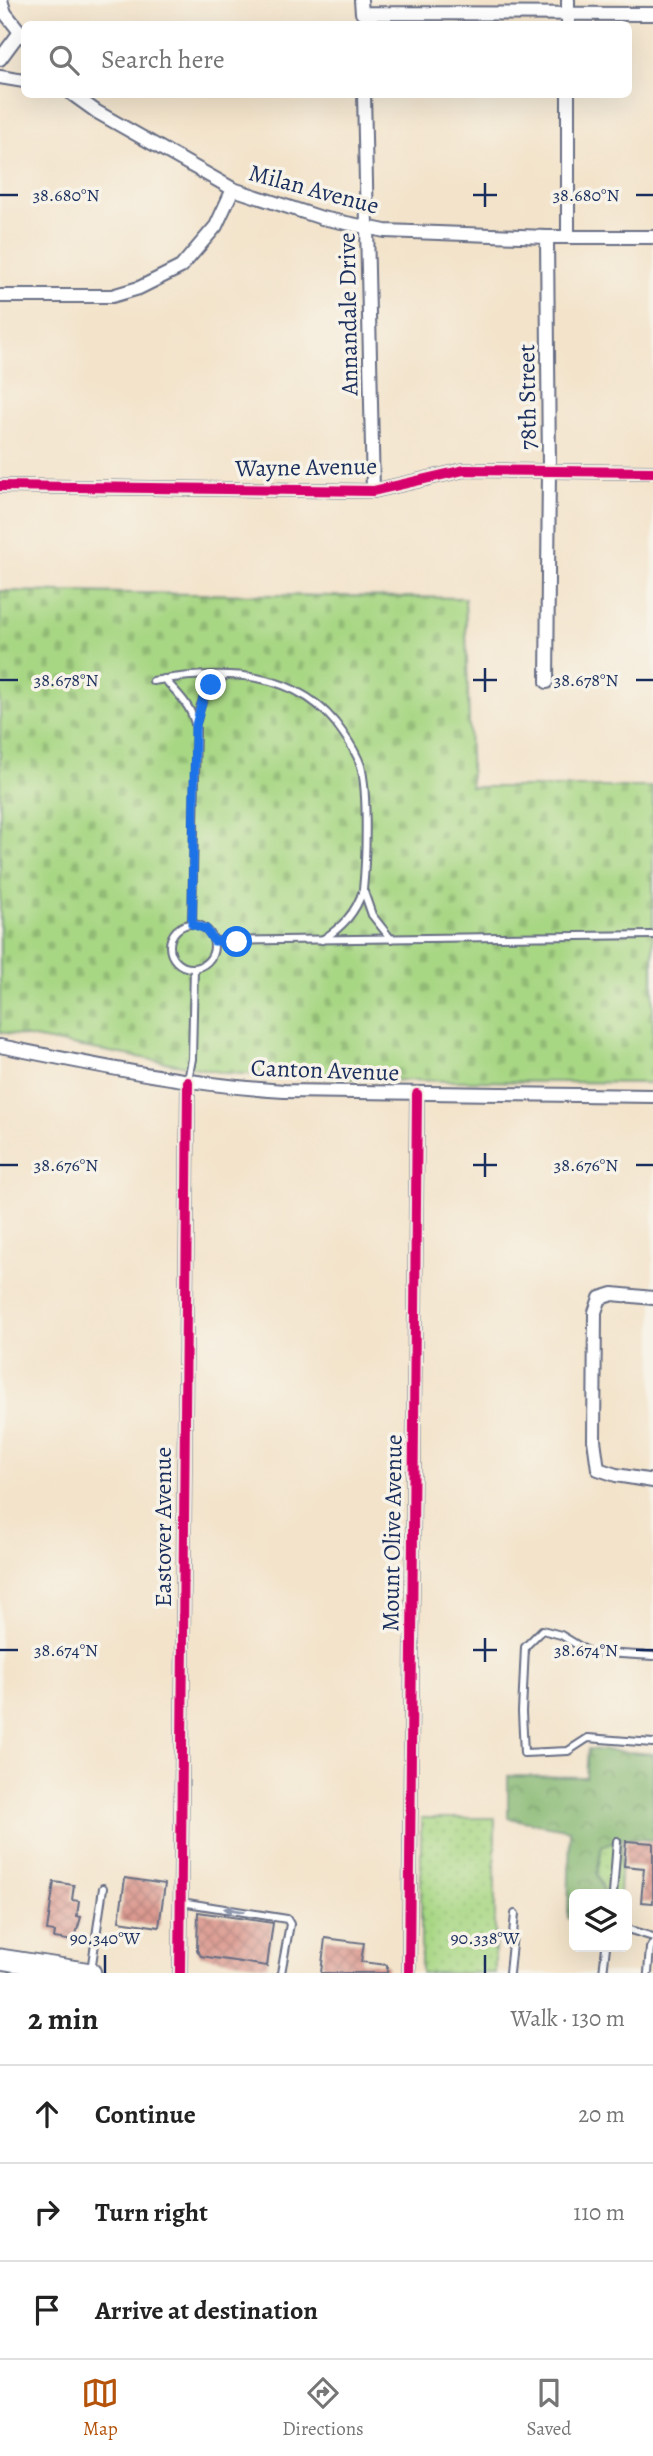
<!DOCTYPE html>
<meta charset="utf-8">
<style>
body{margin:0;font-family:Alegreya,serif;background:#f2f2f2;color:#222}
.controls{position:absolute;right:21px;bottom:21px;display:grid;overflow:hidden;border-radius:10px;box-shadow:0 7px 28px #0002}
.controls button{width:63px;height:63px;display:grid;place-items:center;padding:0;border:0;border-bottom:2px solid #e0e0e0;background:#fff;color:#222;font:35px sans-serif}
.stop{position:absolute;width:21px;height:21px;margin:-16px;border:5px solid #1a73e8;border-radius:50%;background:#fff}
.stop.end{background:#1a73e8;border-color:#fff;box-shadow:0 2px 7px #0008}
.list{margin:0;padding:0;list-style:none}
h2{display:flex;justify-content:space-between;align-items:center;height:91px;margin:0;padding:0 28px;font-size:30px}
h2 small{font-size:23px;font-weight:400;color:#767676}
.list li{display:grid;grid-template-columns:46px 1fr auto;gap:21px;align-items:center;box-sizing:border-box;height:98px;padding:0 28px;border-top:2px solid #e0e0e0}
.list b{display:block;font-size:26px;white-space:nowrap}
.list em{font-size:23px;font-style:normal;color:#767676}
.icon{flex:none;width:38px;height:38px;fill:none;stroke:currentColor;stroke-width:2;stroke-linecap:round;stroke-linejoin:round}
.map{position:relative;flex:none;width:653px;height:1973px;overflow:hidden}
.search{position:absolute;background:#fff;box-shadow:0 7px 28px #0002;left:21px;right:21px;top:21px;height:77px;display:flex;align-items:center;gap:18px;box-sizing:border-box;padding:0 24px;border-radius:10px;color:#767676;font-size:26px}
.sheet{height:385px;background:#fff}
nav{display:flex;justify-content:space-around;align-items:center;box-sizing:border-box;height:98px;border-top:2px solid #e0e0e0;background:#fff;font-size:19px;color:#767676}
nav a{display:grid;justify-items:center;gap:4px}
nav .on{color:#b45309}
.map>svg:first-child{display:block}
.grass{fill:url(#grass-dots);stroke:#628371;stroke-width:2}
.forest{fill:url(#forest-crowns);stroke:#507468;stroke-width:2}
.cemetery{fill:url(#cemetery-stones);stroke:#628371;stroke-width:2}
.building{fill:url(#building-cross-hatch)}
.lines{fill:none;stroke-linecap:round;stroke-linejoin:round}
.service-casing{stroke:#676e84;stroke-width:10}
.minor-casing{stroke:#676e84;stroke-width:16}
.primary-casing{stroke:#676e84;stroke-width:23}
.service{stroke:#fff;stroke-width:6}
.minor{stroke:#fff;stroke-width:12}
.primary{stroke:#fff;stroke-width:19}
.cycleway-casing{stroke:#f7f3e8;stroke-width:15}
.cycleway{stroke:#d6006c;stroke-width:10}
.oneway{fill:#8d97ae}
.route{stroke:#1a73e8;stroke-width:9}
.ticks{fill:none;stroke:#1b2f5e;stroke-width:2.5}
.labels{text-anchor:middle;stroke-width:7;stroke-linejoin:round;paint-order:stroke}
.street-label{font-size:24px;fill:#1b2f5e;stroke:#f7f3e8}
.ticks-label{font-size:18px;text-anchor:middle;fill:#1b2f5e;stroke:#f7f3e8;stroke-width:7;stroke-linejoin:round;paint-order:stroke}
</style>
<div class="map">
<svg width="653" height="1973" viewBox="0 0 653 1973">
<defs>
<pattern id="grass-dots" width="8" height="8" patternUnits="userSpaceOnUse" patternTransform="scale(1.75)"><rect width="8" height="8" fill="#a8d784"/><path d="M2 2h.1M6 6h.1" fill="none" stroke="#90b974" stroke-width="1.8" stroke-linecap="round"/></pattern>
<pattern id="forest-crowns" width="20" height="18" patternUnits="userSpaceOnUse" patternTransform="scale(1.75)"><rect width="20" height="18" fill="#86b872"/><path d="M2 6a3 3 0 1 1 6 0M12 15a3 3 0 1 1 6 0" fill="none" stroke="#6d9661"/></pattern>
<pattern id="cemetery-stones" width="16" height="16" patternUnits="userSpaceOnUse" patternTransform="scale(1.75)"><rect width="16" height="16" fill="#a8d784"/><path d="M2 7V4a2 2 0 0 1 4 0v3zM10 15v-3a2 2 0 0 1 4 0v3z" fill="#90b974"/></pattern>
<pattern id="building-cross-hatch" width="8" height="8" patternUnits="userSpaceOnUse" patternTransform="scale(1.75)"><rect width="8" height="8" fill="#d99288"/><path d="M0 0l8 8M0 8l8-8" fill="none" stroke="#af7872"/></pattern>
</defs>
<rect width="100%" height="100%" fill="#f7f3e8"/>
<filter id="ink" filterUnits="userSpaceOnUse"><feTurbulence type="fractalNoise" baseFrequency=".0143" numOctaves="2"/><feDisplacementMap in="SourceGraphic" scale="14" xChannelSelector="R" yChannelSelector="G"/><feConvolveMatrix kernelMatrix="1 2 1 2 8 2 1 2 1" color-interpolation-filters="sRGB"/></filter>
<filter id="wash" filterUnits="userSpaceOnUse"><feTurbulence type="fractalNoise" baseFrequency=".00686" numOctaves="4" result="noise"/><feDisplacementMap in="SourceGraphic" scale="28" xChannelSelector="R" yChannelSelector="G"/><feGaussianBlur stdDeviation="1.57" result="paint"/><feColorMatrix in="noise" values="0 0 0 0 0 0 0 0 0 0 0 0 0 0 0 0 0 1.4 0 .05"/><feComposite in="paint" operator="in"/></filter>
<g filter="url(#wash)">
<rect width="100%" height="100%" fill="#f3e3ca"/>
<g class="grass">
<rect x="421" y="1818" width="74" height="155"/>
<path d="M 622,1838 L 619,1894 L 605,1894 L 597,1874 L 602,1846 Z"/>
</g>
<path class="forest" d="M 588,1749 L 653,1754 L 653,1840 L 622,1838 L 602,1846 L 597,1874 L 605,1894 L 574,1894 L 574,1920 L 568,1918 L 570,1830 L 508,1818 L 508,1776 L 586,1777 Z"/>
<path class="cemetery" d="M 0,591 L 465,598 L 471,787 L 653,787 L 653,1083 L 382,1080 L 225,1073 L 0,1032 Z"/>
<g id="blocks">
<g class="building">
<path d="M 626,1841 L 653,1843 L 653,1903 L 641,1902 L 644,1868 L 624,1866 Z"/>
<path d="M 125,1878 L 165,1884 L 159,1927 L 119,1921 Z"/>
<path d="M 54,1882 L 74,1885 L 72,1900 L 79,1901 L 77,1916 L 81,1917 L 74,1941 L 54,1938 L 55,1932 L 47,1931 Z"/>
<path d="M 198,1912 L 273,1923 L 267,1966 L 201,1956 L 197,1950 Z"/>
<path d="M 325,1938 L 364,1943 L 361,1962 L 387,1965 L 387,1973 L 321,1973 Z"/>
</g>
</g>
</g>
<g filter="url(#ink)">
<use href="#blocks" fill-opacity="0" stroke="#676e84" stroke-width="2"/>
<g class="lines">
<defs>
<g id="service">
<path d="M 164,679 C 179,694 193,708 196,729 L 192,924"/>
<path d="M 153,681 C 222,669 300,668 343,733 C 350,743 357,754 361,766 C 368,793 366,861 363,890 C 356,913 342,927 322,940"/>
<path d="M 197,720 C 201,699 207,688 225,676"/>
<path d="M 364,892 L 372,915 L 391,939"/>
<circle cx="192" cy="946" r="22"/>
<path d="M 214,941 L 653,935"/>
<path d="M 188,1080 L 192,1059 L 194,968"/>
<path d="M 653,1656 L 589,1652 L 561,1635 L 542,1630 L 525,1647 L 522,1712 L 524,1753 L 568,1751 L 588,1738 L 653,1743"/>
<path d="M 613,1894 L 617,1841"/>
<path d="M 181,1902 L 287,1919 L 290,1924 L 281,1973"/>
<path d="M 627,1929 L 653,1937"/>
<path d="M 91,1971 L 103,1888"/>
<path d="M 509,1973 L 515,1914"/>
<path d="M 603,1973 L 606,1947"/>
<path d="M 648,1973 L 650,1948 L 653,1943"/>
</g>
<g id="minor">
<path d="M 1,0 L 5,13 L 24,37"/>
<path d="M 361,0 L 362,13 L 653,14"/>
<path d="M 568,24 L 568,0"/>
<path d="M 0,59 L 20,32"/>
<path d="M 0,77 L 24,81"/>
<path d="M 72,94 L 97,112 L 233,189 L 322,218 L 385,231 L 547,237 L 653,237"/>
<path d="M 364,94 L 373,491"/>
<path d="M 568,236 L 568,94"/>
<path d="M 547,237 L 549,470 L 547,682"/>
<path d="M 0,296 L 112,296 L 139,288 L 181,267 L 216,226 L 233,189"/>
<path d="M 0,486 L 373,491 L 464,470 L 653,472"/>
<path d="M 0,1046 C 95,1065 188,1085 284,1091 L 653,1096"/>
<path d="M 653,1298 L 613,1294 L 600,1298 L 595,1312 L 594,1440 L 598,1469 L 616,1475 L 653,1481"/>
<path d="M 180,1973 L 188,1082"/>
<path d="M 409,1973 L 417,1094"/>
</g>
<path id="primary" d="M 0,1959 L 91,1973"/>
</defs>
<use href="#service" class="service-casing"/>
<use href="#minor" class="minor-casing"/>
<use href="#primary" class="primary-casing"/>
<use href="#service" class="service"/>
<use href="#minor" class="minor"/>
<use href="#primary" class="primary"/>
<defs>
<g id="cycleway">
<path d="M 0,486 L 373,491 L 464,470 L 653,472"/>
<path d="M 180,1973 L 188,1082"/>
<path d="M 409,1973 L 417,1094"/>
</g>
</defs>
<use href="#cycleway" class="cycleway-casing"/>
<use href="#cycleway" class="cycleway"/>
</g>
<defs><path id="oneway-solid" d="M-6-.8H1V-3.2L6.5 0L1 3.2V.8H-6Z" transform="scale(1.75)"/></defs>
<use class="oneway" href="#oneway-solid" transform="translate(234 1910) rotate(-171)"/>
</g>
<g class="lines" filter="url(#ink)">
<path class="route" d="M 211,685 L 204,695 L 195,729 L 192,924 L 206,929 L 214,941 L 237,942"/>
</g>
<path class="ticks" d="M 485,183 L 485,207M 0,195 L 18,195M 473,195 L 497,195M 636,195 L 653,195M 485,668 L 485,692M 0,680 L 18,680M 473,680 L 497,680M 636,680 L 653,680M 485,1153 L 485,1177M 0,1165 L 18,1165M 473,1165 L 497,1165M 636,1165 L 653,1165M 485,1638 L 485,1662M 0,1650 L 18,1650M 473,1650 L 497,1650M 636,1650 L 653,1650M 105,1955 L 105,1973M 485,1955 L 485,1973"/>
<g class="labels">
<g class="street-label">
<text transform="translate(314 189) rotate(15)" y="8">Milan Avenue</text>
<text transform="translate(348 314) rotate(-91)" y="8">Annandale Drive</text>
<text transform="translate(527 397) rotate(-91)" y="8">78th Street</text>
<text transform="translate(306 467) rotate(-1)" y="8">Wayne Avenue</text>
<text transform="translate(325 1070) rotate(2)" y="8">Canton Avenue</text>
<text transform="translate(163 1527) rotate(-90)" y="8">Eastover Avenue</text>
<text transform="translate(392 1533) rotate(-89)" y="8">Mount Olive Avenue</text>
</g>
</g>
<g class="ticks-label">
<text x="66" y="201">38.680°N</text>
<text x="586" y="201">38.680°N</text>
<text x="66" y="686">38.678°N</text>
<text x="586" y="686">38.678°N</text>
<text x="66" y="1171">38.676°N</text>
<text x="586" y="1171">38.676°N</text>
<text x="66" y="1656">38.674°N</text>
<text x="586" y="1656">38.674°N</text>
<text x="105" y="1944">90.340°W</text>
<text x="485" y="1944">90.338°W</text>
</g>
</svg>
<div class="controls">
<button><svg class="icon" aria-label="layers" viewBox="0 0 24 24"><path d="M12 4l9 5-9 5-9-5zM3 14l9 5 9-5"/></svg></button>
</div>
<div class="stop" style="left:237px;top:942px"></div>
<div class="stop end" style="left:211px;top:685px"></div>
<div class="search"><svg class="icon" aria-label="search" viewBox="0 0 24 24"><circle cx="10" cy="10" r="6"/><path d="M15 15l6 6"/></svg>Search here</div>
</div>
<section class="sheet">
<h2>2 min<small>Walk · 130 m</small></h2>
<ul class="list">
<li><svg class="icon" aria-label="ahead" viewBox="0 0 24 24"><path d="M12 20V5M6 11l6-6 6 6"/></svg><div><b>Continue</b></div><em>20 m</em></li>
<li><svg class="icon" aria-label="right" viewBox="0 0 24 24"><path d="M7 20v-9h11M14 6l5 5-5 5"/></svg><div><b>Turn right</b></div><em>110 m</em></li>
<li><svg class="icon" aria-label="arrive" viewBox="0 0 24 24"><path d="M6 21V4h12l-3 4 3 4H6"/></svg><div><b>Arrive at destination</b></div></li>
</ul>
</section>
<nav>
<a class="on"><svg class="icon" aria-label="map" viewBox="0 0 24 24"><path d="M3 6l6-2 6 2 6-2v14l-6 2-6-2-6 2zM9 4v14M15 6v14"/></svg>Map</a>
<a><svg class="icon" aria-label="directions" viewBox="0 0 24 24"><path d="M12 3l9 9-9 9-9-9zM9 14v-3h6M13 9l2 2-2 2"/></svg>Directions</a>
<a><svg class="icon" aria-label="saved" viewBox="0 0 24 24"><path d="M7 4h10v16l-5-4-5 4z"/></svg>Saved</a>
</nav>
